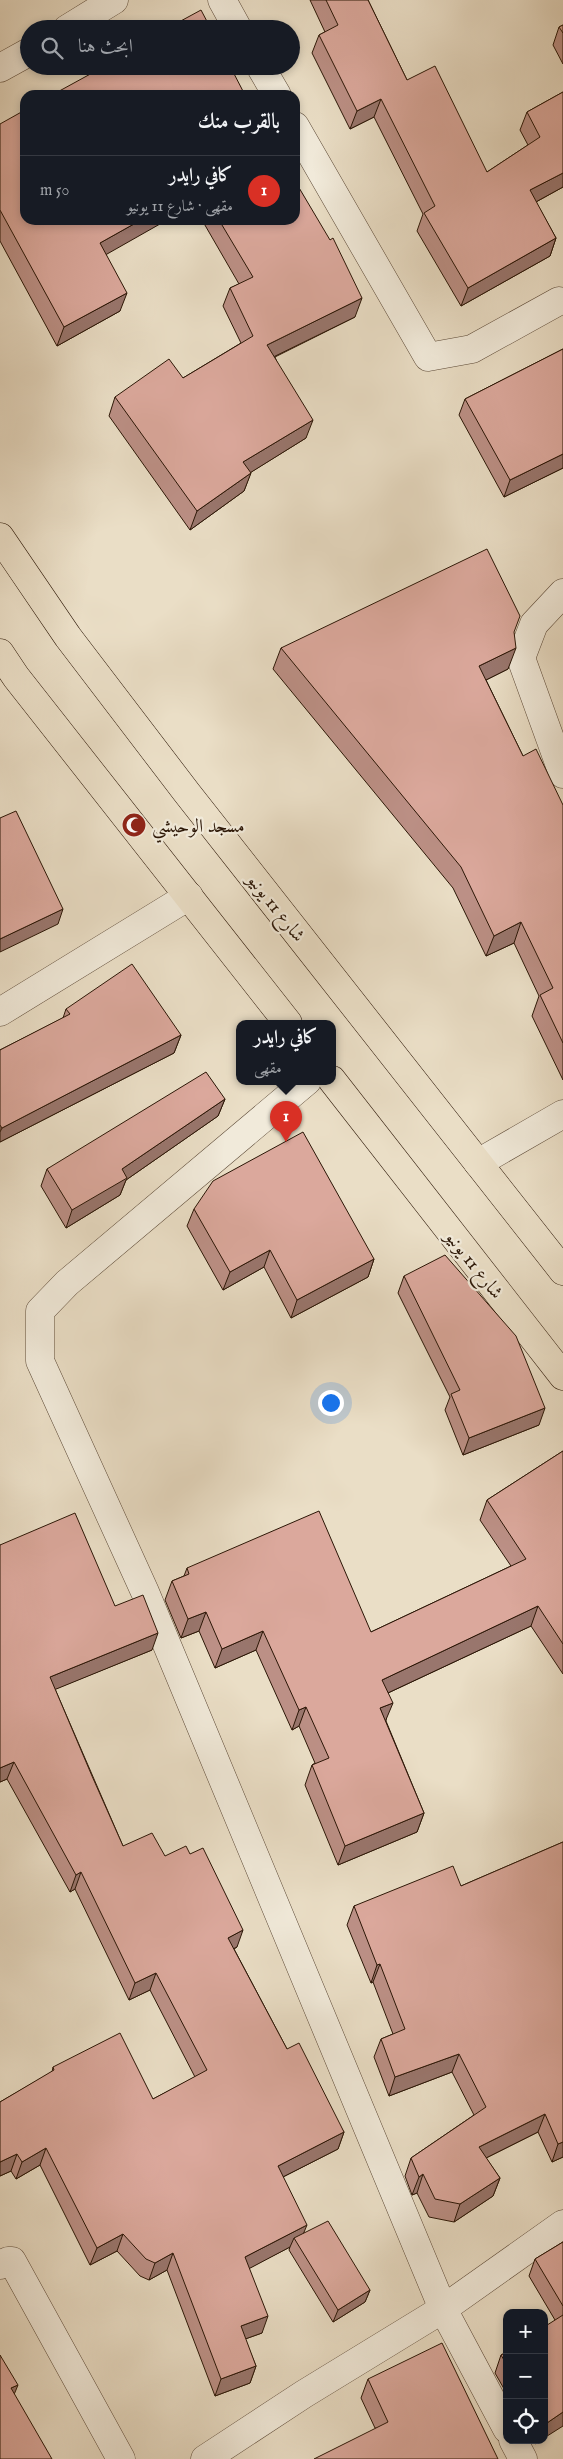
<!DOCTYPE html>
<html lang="ar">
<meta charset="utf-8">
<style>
body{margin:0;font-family:"IM FELL English",Amiri,serif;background:#20242c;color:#f1f3f6;direction:rtl}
.controls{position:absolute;right:15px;bottom:15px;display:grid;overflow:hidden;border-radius:10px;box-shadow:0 2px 8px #0003}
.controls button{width:45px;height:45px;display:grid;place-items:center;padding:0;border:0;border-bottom:1px solid #363941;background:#171b24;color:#f1f3f6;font:25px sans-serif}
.you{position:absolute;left:330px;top:1402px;width:18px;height:18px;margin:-12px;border:4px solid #fff;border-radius:50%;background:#1a73e8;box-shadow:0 0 0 8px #1a73e833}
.badge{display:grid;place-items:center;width:32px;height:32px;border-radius:50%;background:#d93025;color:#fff;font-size:16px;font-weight:700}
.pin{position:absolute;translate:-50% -41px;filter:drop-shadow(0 1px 2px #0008)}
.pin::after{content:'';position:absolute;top:26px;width:18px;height:15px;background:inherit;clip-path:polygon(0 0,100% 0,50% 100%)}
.popup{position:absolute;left:236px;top:1020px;width:100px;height:65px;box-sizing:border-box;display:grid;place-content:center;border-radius:10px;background:#171b24;filter:drop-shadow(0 1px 4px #0005);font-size:16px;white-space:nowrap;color:#9ea1a6}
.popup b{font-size:19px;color:#f1f3f6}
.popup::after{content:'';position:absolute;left:50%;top:100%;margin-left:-10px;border:10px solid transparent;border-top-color:#171b24}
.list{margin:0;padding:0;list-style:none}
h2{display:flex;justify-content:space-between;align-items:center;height:65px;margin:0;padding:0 20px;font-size:21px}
h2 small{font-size:16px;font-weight:400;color:#9ea1a6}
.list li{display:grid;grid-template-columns:32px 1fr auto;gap:15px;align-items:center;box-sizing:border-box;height:70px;padding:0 20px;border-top:1px solid #363941}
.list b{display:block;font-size:19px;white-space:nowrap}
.list p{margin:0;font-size:16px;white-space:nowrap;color:#9ea1a6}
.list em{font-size:16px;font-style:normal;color:#9ea1a6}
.icon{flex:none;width:28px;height:28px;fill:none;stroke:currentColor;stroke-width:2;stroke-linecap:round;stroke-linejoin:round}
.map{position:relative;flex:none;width:563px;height:2459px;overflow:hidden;direction:ltr}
.search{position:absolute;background:#171b24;box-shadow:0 2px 8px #0003;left:20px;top:20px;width:280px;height:55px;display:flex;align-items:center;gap:12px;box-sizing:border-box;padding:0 18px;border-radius:28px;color:#9ea1a6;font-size:19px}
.panel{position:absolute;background:#171b24;box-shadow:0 2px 8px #0003;left:20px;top:90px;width:280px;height:135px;border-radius:15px;direction:rtl}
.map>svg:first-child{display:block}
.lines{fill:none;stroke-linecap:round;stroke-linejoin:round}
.minor-casing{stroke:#5b4836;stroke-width:29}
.highway-casing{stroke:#2b1606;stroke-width:29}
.minor{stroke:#f1eada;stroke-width:28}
.highway{stroke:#eadec6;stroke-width:28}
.wall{fill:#bc9086;stroke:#2b1606}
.shaded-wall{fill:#99766d;stroke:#2b1606}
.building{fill:#dba89c;stroke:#2b1606}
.labels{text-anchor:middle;stroke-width:4.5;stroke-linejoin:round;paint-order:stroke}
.poi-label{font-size:19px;fill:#2b1606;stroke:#f1eada;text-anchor:start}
.street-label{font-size:19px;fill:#2b1606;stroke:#f1eada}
</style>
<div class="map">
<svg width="563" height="2459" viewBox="0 0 563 2459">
<rect width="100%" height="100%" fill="#eadec6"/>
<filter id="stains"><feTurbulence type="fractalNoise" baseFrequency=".004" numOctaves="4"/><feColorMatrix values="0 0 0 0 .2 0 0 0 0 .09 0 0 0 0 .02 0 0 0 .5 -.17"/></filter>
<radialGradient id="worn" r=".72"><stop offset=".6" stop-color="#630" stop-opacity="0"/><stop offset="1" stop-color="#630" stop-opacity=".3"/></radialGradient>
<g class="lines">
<defs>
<g id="minor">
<path d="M 222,0 L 238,29"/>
<path d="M 67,29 L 114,0"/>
<path d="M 260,66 L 277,95"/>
<path d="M 0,68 L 29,52"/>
<path d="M 295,126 L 428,357 L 472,349 L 559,301"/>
<path d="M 563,593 L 534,624 L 521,658 L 563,774"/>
<path d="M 0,1012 L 189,896"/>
<path d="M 307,1081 L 67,1283 L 40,1311 L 40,1361 L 145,1592 L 443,2309 L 507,2429"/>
<path d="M 478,1163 L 563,1114"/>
<path d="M 0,2265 L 8,2261 L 12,2261 L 121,2459"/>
<path d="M 513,2440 L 523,2459"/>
<path d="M 205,2459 L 304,2394 L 443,2309 L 563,2224"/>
</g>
<g id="highway">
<path d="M 0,537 L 68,637 L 187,793 L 563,1271"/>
<path d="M 0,653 L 16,677 L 288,1023"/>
<path d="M 332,1080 L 563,1376"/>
</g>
</defs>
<use href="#minor" class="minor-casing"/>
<use href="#highway" class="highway-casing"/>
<use href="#minor" class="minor"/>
<use href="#highway" class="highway"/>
</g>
<g class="wall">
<path d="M 310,0 L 368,0 L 407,80 L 487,172 L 528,145 L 520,130 L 527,112 L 563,92 L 563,187 L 536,202 L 556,238 L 550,256 L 461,306 L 417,231 L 423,214 L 374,117 L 350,129 L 312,53 L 319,35 L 325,32 Z"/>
<path d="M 563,25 L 563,64 L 553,45 L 559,27 Z"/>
<path d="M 0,124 L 106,254 L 120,311 L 57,346 L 0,241 Z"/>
<path d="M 202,220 L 295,220 L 355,317 L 275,357 L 306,438 L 251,472 L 244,491 L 190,530 L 109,416 L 115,397 L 183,378 L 241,343 L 223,306 L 230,288 L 239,284 Z"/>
<path d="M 563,349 L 563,468 L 504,497 L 459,415 L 465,399 Z"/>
<path d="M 514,633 L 508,669 L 486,680 L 523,756 L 563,805 L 563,1080 L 532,1016 L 539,996 L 514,943 L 486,956 L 453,888 L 273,669 L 281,648 Z"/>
<path d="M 66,1009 L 181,1035 L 174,1053 L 0,1142 L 0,1050 L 63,1018 Z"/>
<path d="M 225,1099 L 218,1116 L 126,1180 L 120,1195 L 66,1228 L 41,1186 L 47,1169 Z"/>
<path d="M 194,1209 L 374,1259 L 368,1277 L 291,1318 L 264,1267 L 223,1290 L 187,1226 Z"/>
<path d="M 404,1276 L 539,1425 L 463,1455 L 445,1410 L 450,1397 L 398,1293 Z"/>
<path d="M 563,1451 L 563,1674 L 531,1626 L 388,1693 L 386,1721 L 424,1813 L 417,1832 L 338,1865 L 305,1785 L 312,1765 L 315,1763 L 299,1726 L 292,1730 L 256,1650 L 215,1668 L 199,1631 L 181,1638 L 165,1600 L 172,1581 L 184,1576 L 187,1568 L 371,1632 L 511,1566 L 480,1520 L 487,1500 Z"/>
<path d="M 0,1545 L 115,1606 L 152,1650 L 55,1689 L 123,1846 L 165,1856 L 237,1947 L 234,1949 L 287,2049 L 344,2132 L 338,2149 L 283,2177 L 304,2233 L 370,2290 L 365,2302 L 333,2322 L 289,2250 L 290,2247 L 249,2268 L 262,2333 L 245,2339 L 256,2366 L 250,2383 L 215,2396 L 167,2270 L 149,2280 L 140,2276 L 117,2251 L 90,2265 L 40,2165 L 16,2179 L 11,2171 L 0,2176 L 0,2102 L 52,2072 L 53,2067 L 153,2099 L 195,2077 L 150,1990 L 129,2000 L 75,1889 L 70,1892 L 7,1779 L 0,1782 Z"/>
<path d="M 563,1842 L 563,2157 L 552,2162 L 538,2132 L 486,2158 L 500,2178 L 493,2196 L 454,2222 L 429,2217 L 417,2193 L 412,2195 L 405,2176 L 411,2158 L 474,2115 L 452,2072 L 389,2096 L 374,2057 L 381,2039 L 393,2034 L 373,1982 L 371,1983 L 347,1925 L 354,1906 L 461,1886 Z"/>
<path d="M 563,2242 L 563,2426 L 555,2320 L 529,2276 L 535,2259 Z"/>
<path d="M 507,2352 L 507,2394 L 495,2373 L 501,2355 Z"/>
<path d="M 368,2379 L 498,2459 L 375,2428 L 361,2398 Z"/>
</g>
<g class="shaded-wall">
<path d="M 381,99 L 374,117 L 350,129 L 357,111 Z"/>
<path d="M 563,173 L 563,187 L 523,209 L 530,190 Z"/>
<path d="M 141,220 L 167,220 L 93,262 L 100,243 Z"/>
<path d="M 556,238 L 550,256 L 461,306 L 468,288 Z"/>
<path d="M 127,293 L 120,311 L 57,346 L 64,327 Z"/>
<path d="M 362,298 L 355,317 L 261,363 L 267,345 Z"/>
<path d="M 313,420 L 306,438 L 237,481 L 243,462 Z"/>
<path d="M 563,454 L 563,468 L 504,497 L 510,480 Z"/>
<path d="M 251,473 L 244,491 L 190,530 L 197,511 Z"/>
<path d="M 516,648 L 508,669 L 472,687 L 479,666 Z"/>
<path d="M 63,909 L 58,924 L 0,952 L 0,939 Z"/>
<path d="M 521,922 L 514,943 L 486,956 L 494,936 Z"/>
<path d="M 181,1035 L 174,1053 L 0,1142 L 0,1132 L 2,1128 Z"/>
<path d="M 225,1099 L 218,1116 L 126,1180 L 120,1195 L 66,1228 L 72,1210 L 122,1169 Z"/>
<path d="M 270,1250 L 264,1267 L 223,1290 L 230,1272 Z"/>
<path d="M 374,1259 L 368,1277 L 291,1318 L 297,1300 Z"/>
<path d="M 545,1408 L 539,1425 L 463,1455 L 469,1438 Z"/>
<path d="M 538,1606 L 531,1626 L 375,1699 L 382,1680 Z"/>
<path d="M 206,1612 L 199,1631 L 181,1638 L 188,1619 Z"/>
<path d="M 263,1631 L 256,1650 L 215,1668 L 222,1649 Z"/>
<path d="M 158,1633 L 152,1650 L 44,1694 L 50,1677 Z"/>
<path d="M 393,1703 L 385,1722 L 380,1708 Z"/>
<path d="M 306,1707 L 299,1726 L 292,1730 L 299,1710 Z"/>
<path d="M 14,1762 L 7,1779 L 0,1782 L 0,1768 Z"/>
<path d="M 424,1813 L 417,1832 L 338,1865 L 345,1846 Z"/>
<path d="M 81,1872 L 75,1889 L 70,1892 L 76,1875 Z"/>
<path d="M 243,1930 L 237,1947 L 221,1955 L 228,1938 Z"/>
<path d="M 380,1964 L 373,1982 L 371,1983 L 377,1965 Z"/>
<path d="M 156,1973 L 150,1990 L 129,2000 L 135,1983 Z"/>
<path d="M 459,2054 L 452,2072 L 389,2096 L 395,2077 Z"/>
<path d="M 545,2114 L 538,2132 L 472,2165 L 479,2147 Z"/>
<path d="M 344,2132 L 338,2149 L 271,2183 L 278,2166 Z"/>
<path d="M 563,2142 L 563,2157 L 552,2162 L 558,2144 Z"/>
<path d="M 46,2148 L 40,2165 L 16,2179 L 22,2162 Z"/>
<path d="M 17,2154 L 11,2171 L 0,2176 L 0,2162 Z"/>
<path d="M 423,2174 L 417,2193 L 412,2195 L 419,2177 Z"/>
<path d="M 500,2178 L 493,2196 L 454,2222 L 460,2204 Z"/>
<path d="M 307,2225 L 300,2242 L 294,2238 L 290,2247 L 239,2274 L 245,2257 Z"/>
<path d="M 123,2234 L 117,2251 L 90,2265 L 97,2248 Z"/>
<path d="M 173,2253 L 167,2270 L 149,2280 L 155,2263 Z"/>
<path d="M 370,2290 L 365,2302 L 333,2322 L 338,2310 Z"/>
<path d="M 268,2316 L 262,2333 L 234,2343 L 241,2326 Z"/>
<path d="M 256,2366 L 250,2383 L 215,2396 L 221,2379 Z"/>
<path d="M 18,2385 L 11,2402 L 11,2388 Z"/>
<path d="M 563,2412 L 563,2426 L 544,2438 L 544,2425 Z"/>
<path d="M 536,2440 L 541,2440 L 535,2444 Z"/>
</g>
<g class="building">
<path d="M 326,0 L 368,0 L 407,80 L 435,66 L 487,172 L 540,137 L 527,112 L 563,92 L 563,173 L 530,190 L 556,238 L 468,288 L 424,213 L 435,206 L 381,99 L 357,111 L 319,35 L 338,25 Z"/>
<path d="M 201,10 L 211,29 L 166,29 Z"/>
<path d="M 563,25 L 563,33 L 559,27 Z"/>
<path d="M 105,66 L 230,66 L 245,95 L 52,95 Z"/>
<path d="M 25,110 L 25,220 L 141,220 L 100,243 L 127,293 L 64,327 L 0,210 L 0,124 Z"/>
<path d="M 295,181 L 330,240 L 333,238 L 362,298 L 267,345 L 313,420 L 243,462 L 251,473 L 197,511 L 115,397 L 169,359 L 183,378 L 253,336 L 230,288 L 253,277 L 219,220 L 295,220 Z"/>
<path d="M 563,349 L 563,454 L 510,480 L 465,399 Z"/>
<path d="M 487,549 L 520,616 L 514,632 L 516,648 L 479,666 L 523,756 L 536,749 L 563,805 L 563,1043 L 540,995 L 553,988 L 521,922 L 494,936 L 461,867 L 281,648 Z"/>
<path d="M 16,811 L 63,909 L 0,939 L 0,818 Z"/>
<path d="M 132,964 L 181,1035 L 2,1128 L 0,1125 L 0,1050 L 70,1014 L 66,1009 Z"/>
<path d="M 206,1072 L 225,1099 L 122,1169 L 127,1178 L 72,1210 L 47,1169 Z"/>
<path d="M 303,1132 L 374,1259 L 297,1300 L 270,1250 L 230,1272 L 194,1209 L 213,1181 Z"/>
<path d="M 445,1255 L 516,1336 L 545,1408 L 469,1438 L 451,1394 L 460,1390 L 404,1276 Z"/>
<path d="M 563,1451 L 563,1644 L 538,1606 L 382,1680 L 393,1703 L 380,1708 L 424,1813 L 345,1846 L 312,1765 L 329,1758 L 306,1707 L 299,1710 L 263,1631 L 222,1649 L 206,1612 L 188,1619 L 172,1581 L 189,1574 L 187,1568 L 319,1511 L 371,1632 L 526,1559 L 487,1500 Z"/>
<path d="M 75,1513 L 115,1606 L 143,1595 L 158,1633 L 50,1677 L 92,1776 L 123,1846 L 152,1833 L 165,1856 L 186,1846 L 190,1854 L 203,1848 L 243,1930 L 228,1938 L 287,2049 L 299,2043 L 344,2132 L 278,2166 L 307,2225 L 245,2257 L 268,2316 L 241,2326 L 256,2366 L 221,2379 L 173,2253 L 155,2263 L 146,2259 L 123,2234 L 97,2248 L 46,2148 L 22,2162 L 17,2154 L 0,2162 L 0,2102 L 54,2070 L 53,2067 L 120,2033 L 153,2099 L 207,2070 L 156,1973 L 135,1983 L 81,1872 L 76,1875 L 14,1762 L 0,1768 L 0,1545 Z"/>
<path d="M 563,1842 L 563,2142 L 558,2144 L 545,2114 L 479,2147 L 500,2178 L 460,2204 L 435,2199 L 423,2174 L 419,2177 L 411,2158 L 486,2107 L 459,2054 L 395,2077 L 381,2039 L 405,2029 L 380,1964 L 377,1965 L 354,1906 L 453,1866 L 461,1886 Z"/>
<path d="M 328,2221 L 370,2290 L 338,2310 L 294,2238 Z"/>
<path d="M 563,2242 L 563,2306 L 535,2259 Z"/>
<path d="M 563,2315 L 563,2412 L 544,2425 L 544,2327 Z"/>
<path d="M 442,2343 L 498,2459 L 314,2459 L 388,2422 L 368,2379 Z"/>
<path d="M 507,2352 L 507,2365 L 501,2355 Z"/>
<path d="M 0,2355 L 18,2385 L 11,2388 L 52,2459 L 0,2459 Z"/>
</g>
<defs>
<symbol id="mosque-disc" viewBox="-11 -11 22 22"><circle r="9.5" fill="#8f2418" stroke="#f1eada"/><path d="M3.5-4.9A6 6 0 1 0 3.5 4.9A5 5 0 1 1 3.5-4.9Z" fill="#fff"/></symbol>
</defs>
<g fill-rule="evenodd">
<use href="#mosque-disc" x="120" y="811" width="28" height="28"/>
</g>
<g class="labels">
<g class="poi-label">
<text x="152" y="832">مسجد الوحيشي</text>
</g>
<g class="street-label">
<text transform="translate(277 907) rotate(52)" y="7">شارع 11 يونيو</text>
<text transform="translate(475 1264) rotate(52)" y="7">شارع 11 يونيو</text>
</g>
</g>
<rect width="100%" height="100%" filter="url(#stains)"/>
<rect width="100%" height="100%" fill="url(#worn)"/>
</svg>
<div class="controls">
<button>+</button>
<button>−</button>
<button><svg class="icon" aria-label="locate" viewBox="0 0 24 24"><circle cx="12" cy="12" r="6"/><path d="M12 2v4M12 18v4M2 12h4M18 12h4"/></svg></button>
</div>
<div class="you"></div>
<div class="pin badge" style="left:286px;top:1142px">1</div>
<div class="popup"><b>كافي رايدر</b>مقهى</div>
<div class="search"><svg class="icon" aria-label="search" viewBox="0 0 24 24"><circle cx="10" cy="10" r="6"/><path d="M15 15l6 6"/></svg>ابحث هنا</div>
<section class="panel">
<h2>بالقرب منك<small></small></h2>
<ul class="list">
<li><span class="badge">1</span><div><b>كافي رايدر</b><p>مقهى · شارع 11 يونيو</p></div><em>50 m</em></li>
</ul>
</section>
</div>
